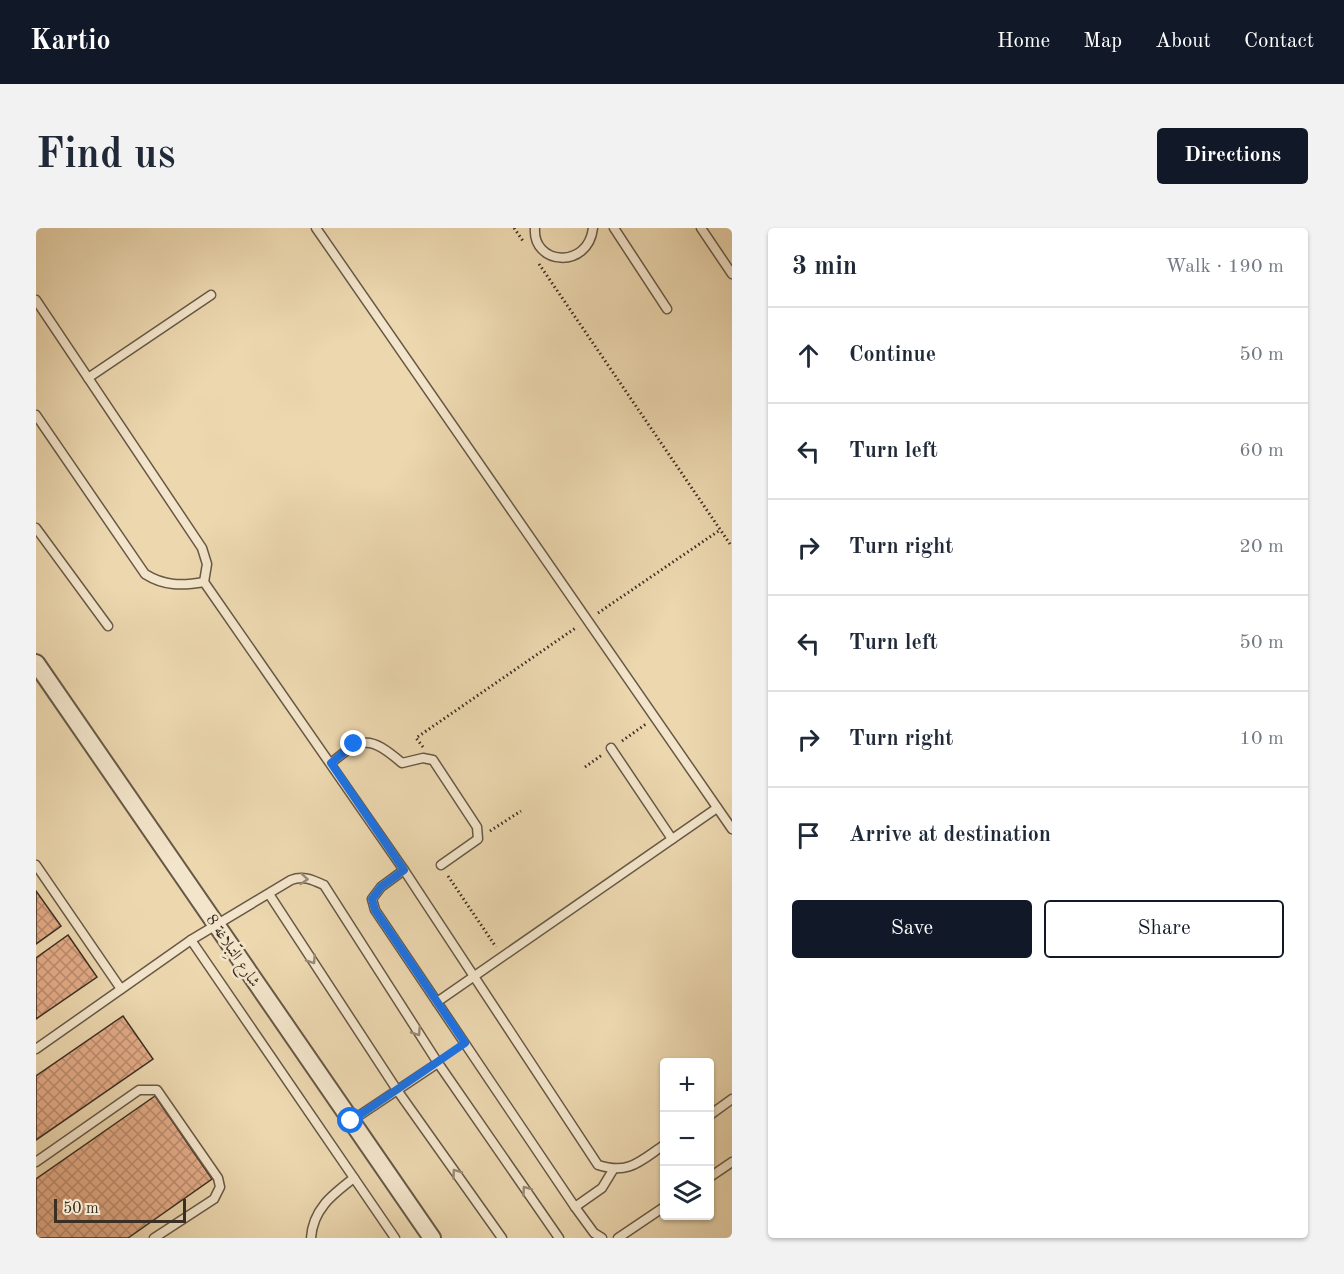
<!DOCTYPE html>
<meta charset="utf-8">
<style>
body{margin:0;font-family:"Old Standard TT",Amiri,serif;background:#f2f2f3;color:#1f2937}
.controls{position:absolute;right:18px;bottom:18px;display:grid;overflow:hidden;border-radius:6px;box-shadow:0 2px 4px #0004}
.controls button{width:54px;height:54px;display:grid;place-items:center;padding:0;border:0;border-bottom:2px solid #e0e1e3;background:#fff;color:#1f2937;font:30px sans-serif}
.scale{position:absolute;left:18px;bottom:15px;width:132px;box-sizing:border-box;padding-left:6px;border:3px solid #3b2f23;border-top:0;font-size:16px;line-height:21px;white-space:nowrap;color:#3b2f23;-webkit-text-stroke:4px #f3e5cb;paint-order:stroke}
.stop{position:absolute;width:18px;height:18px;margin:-14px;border:4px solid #1a73e8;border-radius:50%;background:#fff}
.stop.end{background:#1a73e8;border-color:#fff;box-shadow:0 2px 6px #0008}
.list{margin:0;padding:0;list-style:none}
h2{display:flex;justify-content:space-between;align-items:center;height:78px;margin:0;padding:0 24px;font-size:26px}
h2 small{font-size:20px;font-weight:400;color:#747a83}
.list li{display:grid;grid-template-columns:39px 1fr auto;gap:18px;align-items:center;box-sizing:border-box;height:96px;padding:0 24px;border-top:2px solid #e0e1e3}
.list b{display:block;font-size:22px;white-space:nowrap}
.list em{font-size:20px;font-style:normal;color:#747a83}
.actions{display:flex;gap:12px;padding:18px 24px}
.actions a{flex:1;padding:14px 0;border:2px solid #111827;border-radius:6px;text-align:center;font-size:21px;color:#111827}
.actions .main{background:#111827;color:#fff}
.icon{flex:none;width:33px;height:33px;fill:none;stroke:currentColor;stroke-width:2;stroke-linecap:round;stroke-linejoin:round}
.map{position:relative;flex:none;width:696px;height:1010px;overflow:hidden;border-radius:6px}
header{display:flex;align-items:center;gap:36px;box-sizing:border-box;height:84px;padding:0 30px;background:#111827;color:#fff}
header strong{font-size:28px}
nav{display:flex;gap:33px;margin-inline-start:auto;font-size:21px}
.intro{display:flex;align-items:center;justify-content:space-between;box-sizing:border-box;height:144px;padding:0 36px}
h1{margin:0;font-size:42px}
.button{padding:15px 27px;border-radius:6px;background:#111827;color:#fff;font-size:21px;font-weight:700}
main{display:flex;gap:36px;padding:0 36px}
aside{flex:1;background:#fff;border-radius:6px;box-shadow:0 2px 4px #0004}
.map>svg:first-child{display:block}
.building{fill:url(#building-cross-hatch);stroke:#3b2f23;stroke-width:1.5}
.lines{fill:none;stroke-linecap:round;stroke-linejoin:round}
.lane-casing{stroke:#675946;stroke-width:11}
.street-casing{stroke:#675946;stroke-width:20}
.path{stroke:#3b2f23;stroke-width:3;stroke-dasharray:1.5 3;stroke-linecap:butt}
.lane{stroke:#f3e5cb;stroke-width:8}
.street{stroke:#f3e5cb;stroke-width:16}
.oneway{stroke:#978a77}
.route{stroke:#1a73e8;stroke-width:8}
.labels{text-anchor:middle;stroke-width:5;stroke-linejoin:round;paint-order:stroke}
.street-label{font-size:16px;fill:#3b2f23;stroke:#f3e5cb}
</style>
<header>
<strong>Kartio</strong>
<nav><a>Home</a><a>Map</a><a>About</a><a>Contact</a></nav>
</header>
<div class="intro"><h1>Find us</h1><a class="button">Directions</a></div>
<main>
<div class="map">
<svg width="696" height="1010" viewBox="0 0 696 1010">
<defs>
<pattern id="building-cross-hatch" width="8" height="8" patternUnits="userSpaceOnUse" patternTransform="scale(1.5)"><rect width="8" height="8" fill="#e4ac88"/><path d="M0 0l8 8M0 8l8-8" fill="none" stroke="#ba8c6f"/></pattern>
</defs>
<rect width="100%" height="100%" fill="#ecd7af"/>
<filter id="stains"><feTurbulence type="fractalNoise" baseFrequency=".00333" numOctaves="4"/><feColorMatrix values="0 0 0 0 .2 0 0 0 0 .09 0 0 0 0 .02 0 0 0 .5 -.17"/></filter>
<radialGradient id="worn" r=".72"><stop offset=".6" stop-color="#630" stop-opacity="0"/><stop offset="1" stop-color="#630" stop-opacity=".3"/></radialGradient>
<g class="building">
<path d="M 0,663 L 25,698 L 0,716 Z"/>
<path d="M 32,707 L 61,749 L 0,791 L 0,730 Z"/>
<path d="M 87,788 L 117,831 L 0,912 L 0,848 Z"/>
<path d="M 119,868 L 176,951 L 92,1010 L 0,1010 L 0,951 Z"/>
</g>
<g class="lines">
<defs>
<g id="lane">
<path d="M 280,0 L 696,601"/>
<path d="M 499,0 C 496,37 552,42 557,0"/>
<path d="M 578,0 L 631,81"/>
<path d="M 665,0 L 696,46"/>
<path d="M 0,72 L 166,320 L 171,336 L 168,354"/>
<path d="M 52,150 L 175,67"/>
<path d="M 0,187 L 109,346 C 128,358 146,358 168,354 L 368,642 L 562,937 C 593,947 604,933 628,917"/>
<path d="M 0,300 L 72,398"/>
<path d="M 575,520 L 636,611"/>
<path d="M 295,535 C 326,509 333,507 366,535 L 387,530 L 397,532 L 441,599 L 442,611 L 405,637"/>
<path d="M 0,637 L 85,761"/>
<path d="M 368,642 L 345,659 L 336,671 L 339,682 L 539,979 L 558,1005 L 566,1010"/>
<path d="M 233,666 L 361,862 L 466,1010"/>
<path d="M 155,712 L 318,950"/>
<path d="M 401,774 L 681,580"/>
<path d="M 0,821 L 155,712 L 255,652 C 267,647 277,652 288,657 L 402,835 L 523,1010"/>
<path d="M 674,887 L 696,871"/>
<path d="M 315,893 L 402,835"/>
<path d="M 0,934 L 103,862 L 121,862 L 182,950 L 184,959 L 178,971 L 118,1010"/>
<path d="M 674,949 L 696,934"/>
<path d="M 539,979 L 566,960 L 577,942"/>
<path d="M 275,1010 C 277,981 296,967 318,950 L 359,1010"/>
<path d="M 582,1010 L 628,979"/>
</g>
<path id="street" d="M 0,435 L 396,1010"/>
</defs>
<use href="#lane" class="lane-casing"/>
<use href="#street" class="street-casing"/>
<g class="path">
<path d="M 478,0 L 487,13"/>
<path d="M 503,36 L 694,316"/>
<path d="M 562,385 L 684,302"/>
<path d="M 586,513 L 610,496"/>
<path d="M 387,519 L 380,510 L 541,399"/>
<path d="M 549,539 L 566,527"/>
<path d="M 454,603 L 485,583"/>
<path d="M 412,648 L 460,719"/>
</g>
<use href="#lane" class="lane"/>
<use href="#street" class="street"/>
</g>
<defs><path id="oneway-chevron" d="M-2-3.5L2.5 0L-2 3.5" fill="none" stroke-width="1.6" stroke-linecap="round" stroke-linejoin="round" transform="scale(1.5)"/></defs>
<g class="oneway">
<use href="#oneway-chevron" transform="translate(268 651) rotate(5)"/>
<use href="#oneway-chevron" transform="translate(276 732) rotate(57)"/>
<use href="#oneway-chevron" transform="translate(381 804) rotate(57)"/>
<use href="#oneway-chevron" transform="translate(420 945) rotate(-125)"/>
<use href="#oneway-chevron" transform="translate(490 962) rotate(-125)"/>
</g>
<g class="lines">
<path class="route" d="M 315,893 L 429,815 L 339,682 L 336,671 L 345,659 L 368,642 L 295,535 L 318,516"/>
</g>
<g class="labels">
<g class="street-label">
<text transform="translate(198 722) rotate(56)" y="6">شارع التِّبلاغة 8</text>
</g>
</g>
<rect width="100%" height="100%" filter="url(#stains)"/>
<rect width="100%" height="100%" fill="url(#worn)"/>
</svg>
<div class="controls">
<button>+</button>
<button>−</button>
<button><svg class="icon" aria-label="layers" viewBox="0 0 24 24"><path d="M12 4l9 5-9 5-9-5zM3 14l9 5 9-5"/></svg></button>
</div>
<div class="scale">50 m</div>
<div class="stop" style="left:315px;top:893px"></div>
<div class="stop end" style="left:318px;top:516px"></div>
</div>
<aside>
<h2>3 min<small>Walk · 190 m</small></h2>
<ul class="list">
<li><svg class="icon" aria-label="ahead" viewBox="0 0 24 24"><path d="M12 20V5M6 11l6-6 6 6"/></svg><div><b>Continue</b></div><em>50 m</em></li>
<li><svg class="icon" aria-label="left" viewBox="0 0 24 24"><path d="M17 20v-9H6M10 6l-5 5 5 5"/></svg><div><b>Turn left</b></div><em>60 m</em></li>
<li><svg class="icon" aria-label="right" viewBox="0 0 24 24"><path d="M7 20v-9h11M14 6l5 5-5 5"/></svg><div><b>Turn right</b></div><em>20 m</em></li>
<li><svg class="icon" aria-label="left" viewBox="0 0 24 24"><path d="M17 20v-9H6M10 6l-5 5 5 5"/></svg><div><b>Turn left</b></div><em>50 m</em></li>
<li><svg class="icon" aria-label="right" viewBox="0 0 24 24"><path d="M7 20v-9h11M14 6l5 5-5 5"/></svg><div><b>Turn right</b></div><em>10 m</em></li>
<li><svg class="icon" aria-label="arrive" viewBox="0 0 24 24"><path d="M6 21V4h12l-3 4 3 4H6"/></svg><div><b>Arrive at destination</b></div></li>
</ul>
<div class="actions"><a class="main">Save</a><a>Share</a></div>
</aside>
</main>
